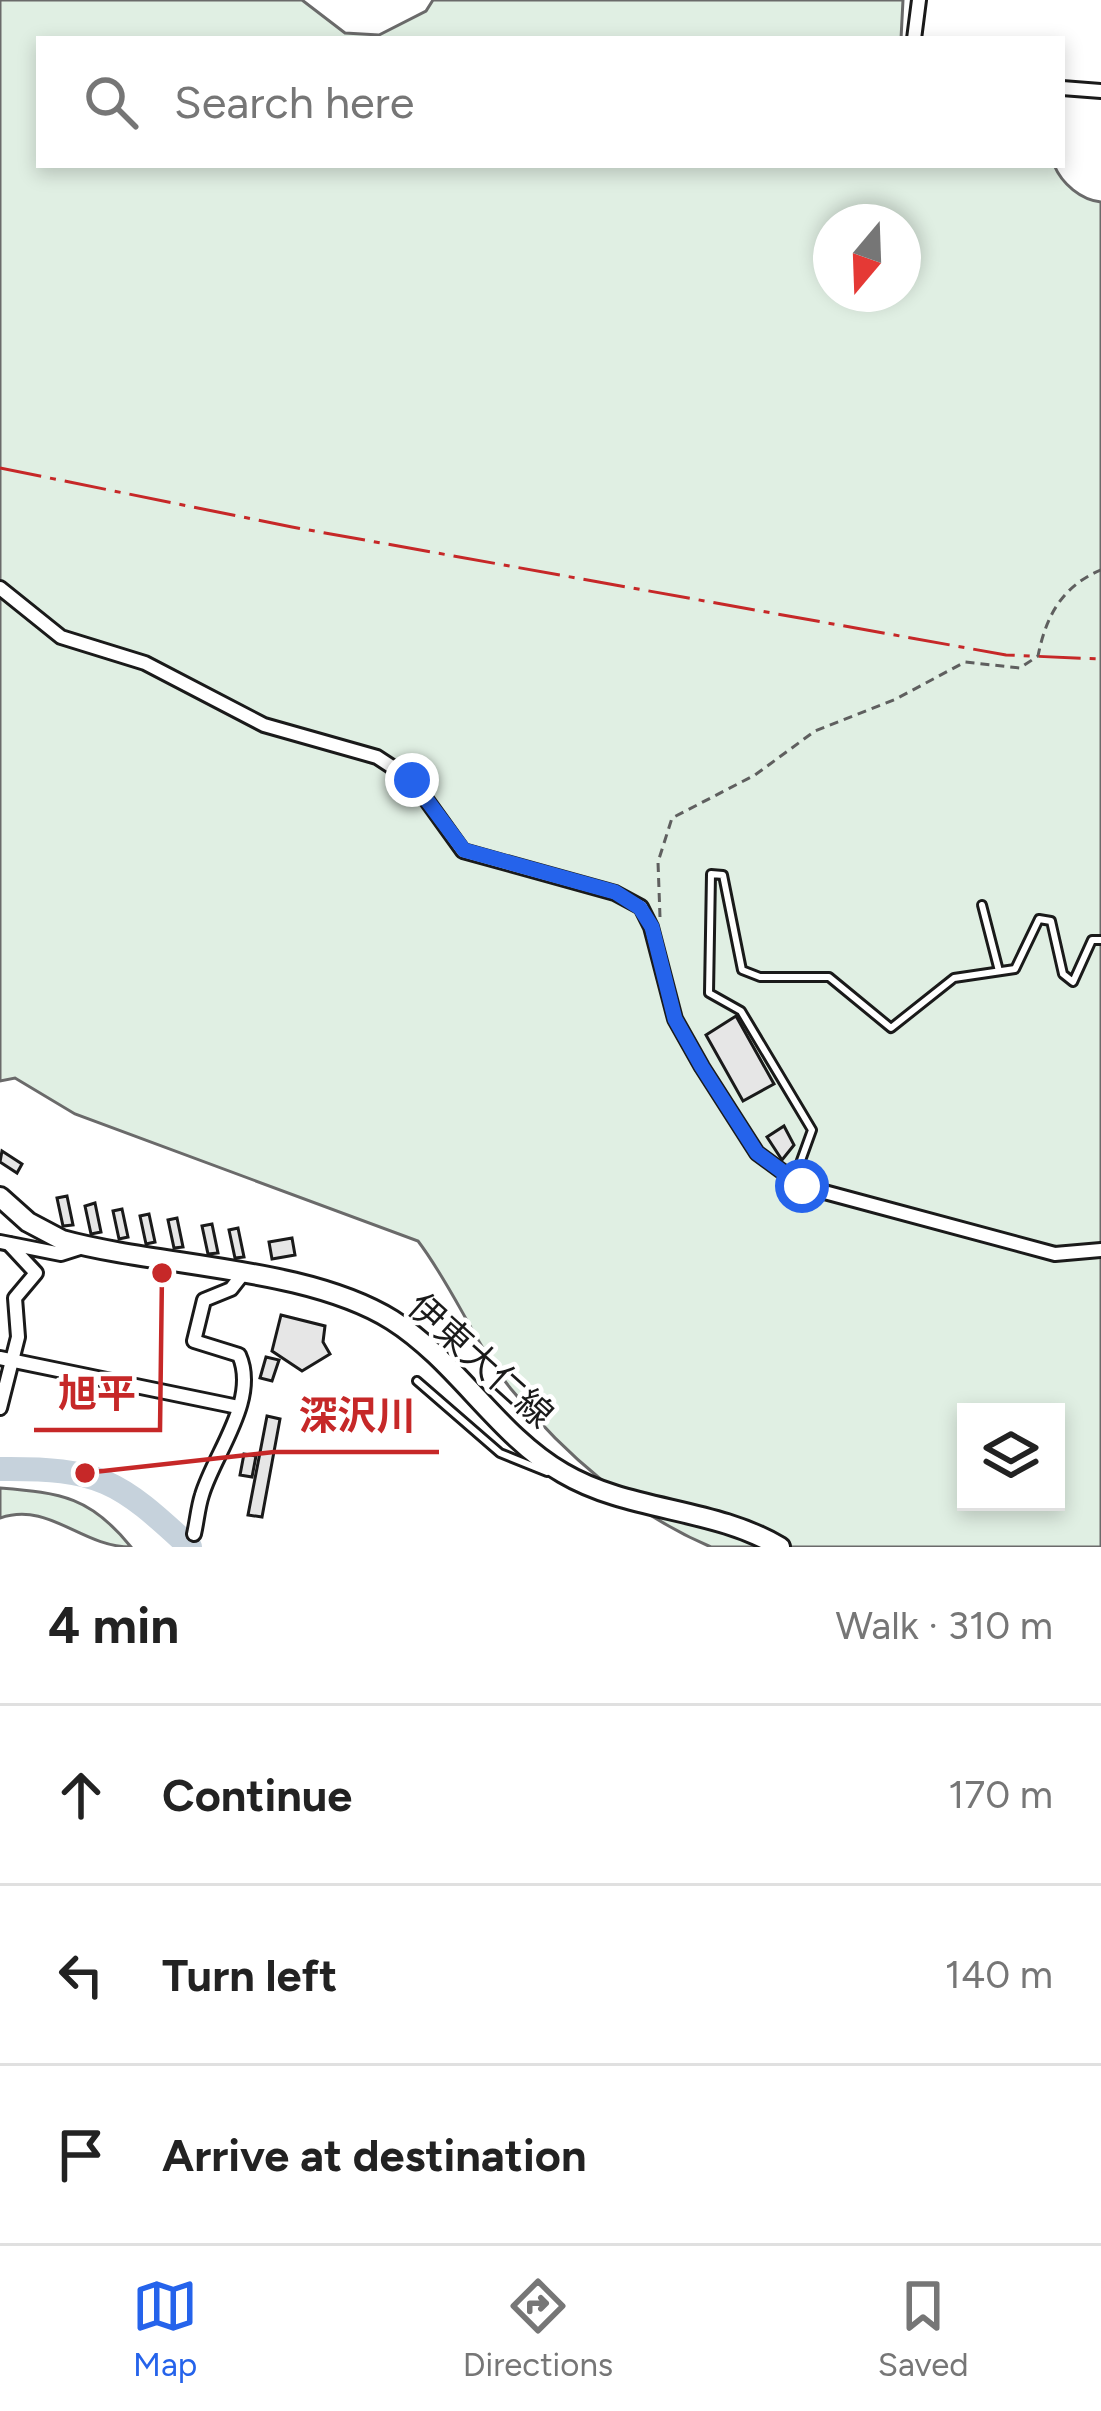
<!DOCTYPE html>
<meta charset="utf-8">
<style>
body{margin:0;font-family:Figtree,"Noto Sans JP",sans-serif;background:#f2f2f2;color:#222}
.controls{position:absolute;right:36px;bottom:36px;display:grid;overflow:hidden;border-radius:0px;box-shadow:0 6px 18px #0003}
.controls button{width:108px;height:108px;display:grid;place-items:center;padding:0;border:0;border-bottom:3px solid #e0e0e0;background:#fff;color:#222;font:60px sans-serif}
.compass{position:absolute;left:813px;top:204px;width:108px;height:108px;border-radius:50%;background:#fff;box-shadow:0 6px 18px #0003;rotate:199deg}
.stop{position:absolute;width:36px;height:36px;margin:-27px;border:9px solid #2563eb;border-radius:50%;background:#fff}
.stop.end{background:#2563eb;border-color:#fff;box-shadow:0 3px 12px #0008}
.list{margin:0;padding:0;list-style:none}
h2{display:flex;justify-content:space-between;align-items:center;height:156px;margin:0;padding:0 48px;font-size:51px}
h2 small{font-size:39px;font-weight:400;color:#767676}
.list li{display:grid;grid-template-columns:78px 1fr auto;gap:36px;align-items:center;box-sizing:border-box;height:180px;padding:0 48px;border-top:3px solid #e0e0e0}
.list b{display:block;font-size:45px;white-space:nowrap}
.list em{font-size:39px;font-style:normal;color:#767676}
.icon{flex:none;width:66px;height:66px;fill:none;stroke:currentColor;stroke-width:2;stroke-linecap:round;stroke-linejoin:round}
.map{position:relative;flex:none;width:1101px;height:1547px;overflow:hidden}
.search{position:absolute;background:#fff;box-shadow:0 6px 18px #0003;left:36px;right:36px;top:36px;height:132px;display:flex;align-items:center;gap:30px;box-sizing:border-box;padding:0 42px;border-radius:0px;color:#767676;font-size:45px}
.sheet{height:696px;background:#fff}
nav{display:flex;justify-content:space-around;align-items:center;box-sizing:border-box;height:168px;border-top:3px solid #e0e0e0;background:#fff;font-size:33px;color:#767676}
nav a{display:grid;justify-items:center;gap:6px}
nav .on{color:#2563eb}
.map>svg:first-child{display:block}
.green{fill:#e0efe3;stroke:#6a6a6a;stroke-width:3;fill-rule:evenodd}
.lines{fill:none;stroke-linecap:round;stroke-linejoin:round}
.river{stroke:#c6d2dc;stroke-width:24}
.building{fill:#e6e6e6;stroke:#1a1a1a;stroke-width:3}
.lane-casing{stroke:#1a1a1a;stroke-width:12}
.street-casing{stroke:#1a1a1a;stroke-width:18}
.primary-casing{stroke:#1a1a1a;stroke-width:24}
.path{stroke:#5f5f5f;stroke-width:3;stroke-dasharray:9 6;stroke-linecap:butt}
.lane{stroke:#fff;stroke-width:6}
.street{stroke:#fff;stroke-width:12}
.primary{stroke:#fff;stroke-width:18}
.power{stroke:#c62828;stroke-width:3;stroke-dasharray:42 9 6 9;stroke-linecap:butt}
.route{stroke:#2563eb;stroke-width:15}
.labels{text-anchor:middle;stroke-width:9;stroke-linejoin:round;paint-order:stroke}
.street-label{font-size:36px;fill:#1a1a1a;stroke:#fff}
.leader{fill:none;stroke:#c62828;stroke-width:4.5}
.callout-dot{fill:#c62828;stroke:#fff;stroke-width:4.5}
.callout-label{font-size:39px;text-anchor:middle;font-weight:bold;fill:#c62828;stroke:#fff;stroke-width:9;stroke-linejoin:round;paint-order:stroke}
</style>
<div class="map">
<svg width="1101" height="1547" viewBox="0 0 1101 1547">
<rect width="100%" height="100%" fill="#fff"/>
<g class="green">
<path d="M 0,0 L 302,0 L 345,33 L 379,35 L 426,11 L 433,0 L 903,0 L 901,39 L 39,39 L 39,165 L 1054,165 C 1062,184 1081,200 1101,202 L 1101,1547 L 711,1547 C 633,1514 564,1454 511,1389 C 475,1344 453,1287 418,1241 L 75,1114 L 15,1078 L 0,1081 ZM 831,222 L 903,222 L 903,294 L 831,294 ZM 966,1412 L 1056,1412 L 1056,1502 L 966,1502 Z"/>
<path d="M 0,1488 C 62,1493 91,1497 131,1547 C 81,1547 49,1501 0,1518 Z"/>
</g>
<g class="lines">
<path class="river" d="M 0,1469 C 100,1468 118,1480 190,1547"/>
</g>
<g class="building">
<path d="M 736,1016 L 774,1084 L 743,1101 L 706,1035 Z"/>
<path d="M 784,1126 L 794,1145 L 782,1160 L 767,1137 Z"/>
<path d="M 2,1151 L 22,1164 L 17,1173 L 0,1162 Z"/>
<path d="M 67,1196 L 73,1225 L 63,1226 L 57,1198 Z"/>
<path d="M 95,1203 L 101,1232 L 91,1234 L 85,1206 Z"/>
<path d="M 122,1209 L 128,1237 L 119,1239 L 113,1211 Z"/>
<path d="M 149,1214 L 155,1242 L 146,1244 L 140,1216 Z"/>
<path d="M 177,1218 L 183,1247 L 174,1248 L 168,1220 Z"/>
<path d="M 212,1224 L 218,1253 L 208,1254 L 202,1226 Z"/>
<path d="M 238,1228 L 244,1257 L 235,1258 L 229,1230 Z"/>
<path d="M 292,1238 L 295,1255 L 272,1259 L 269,1242 Z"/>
<path d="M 281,1315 L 325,1326 L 323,1342 L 330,1354 L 302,1371 L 272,1351 Z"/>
<path d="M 266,1357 L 279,1360 L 272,1381 L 260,1378 Z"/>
<path d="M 267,1416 L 280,1419 L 262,1517 L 248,1515 Z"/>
<path d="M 244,1454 L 256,1456 L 252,1477 L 240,1475 Z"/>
</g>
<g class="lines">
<defs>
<g id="lane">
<path d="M 982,905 L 999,971"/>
<path d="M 795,1177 L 812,1130 L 741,1011 L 709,993 L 711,874 L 723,875 L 742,970 L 760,977 L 829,977 L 891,1028 L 954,978 L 1015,969 L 1039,919 L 1051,921 L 1063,974 L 1073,982 L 1092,940 L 1101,940"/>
<path d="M 417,1381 L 500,1453 L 547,1472"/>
</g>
<g id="street">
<path d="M 914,39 L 919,0"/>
<path d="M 1062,88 L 1101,91"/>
<path d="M 0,588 L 61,637 L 145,663 L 264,725 L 377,757 L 412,780 L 463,851 L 615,893 L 641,907 L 651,927 L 675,1019 L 702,1067 L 757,1153 L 802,1186 L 1055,1254 L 1101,1250"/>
<path d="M 0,1242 L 61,1254 L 83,1247"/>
<path d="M 0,1358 L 238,1407"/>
<path d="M 0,1408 L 18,1337 L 15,1298 L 36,1273 L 9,1244"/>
<path d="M 194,1534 C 197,1521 198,1507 202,1495 C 214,1454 259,1400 239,1355 L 194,1341 L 204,1300 L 231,1289 L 242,1275"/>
</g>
<path id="primary" d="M 0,1197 L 28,1222 L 62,1240 C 161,1267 307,1267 392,1320 C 457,1361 497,1435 563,1473 C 629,1512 713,1507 780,1547"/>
</defs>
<use href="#lane" class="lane-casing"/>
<use href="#street" class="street-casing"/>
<use href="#primary" class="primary-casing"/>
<path class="path" d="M 660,917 L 658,862 L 672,818 L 755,775 L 815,731 L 896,699 L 965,662 L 1020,668 L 1038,656 C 1046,616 1062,586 1101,570"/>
<use href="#lane" class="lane"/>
<use href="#street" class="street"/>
<use href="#primary" class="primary"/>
<path class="power" d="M 0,468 L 292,527 L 1006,655 L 1101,659"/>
</g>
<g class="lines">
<path class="route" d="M 412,780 L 464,850 L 615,892 L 640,908 L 652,927 L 675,1019 L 702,1067 L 757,1153 L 802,1186"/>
</g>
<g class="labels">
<g class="street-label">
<text transform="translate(481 1360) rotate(42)" y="13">伊東大仁線</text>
</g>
</g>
<path class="leader" d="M162 1273L160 1430H34M85 1473L274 1452H439"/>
<g class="callout-dot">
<circle cx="162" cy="1273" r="12"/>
<circle cx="85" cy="1473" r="12"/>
</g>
<g class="callout-label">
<text x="97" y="1407">旭平</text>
<text x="357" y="1429">深沢川</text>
</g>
</svg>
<div class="controls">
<button><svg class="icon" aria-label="layers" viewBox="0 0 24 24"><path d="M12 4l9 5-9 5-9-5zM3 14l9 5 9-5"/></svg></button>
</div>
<svg class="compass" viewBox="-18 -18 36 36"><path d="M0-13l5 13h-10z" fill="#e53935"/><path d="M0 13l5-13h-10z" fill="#767676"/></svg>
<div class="stop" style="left:802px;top:1186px"></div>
<div class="stop end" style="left:412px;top:780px"></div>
<div class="search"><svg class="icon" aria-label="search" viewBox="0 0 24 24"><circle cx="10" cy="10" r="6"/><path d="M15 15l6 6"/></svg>Search here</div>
</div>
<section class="sheet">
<h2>4 min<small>Walk · 310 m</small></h2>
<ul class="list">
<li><svg class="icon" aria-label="ahead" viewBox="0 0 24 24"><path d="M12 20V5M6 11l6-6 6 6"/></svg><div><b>Continue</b></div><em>170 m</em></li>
<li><svg class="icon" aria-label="left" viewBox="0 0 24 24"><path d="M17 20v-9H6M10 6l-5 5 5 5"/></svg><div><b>Turn left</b></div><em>140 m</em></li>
<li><svg class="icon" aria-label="arrive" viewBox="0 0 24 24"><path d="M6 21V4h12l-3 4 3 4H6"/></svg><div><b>Arrive at destination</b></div></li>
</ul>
</section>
<nav>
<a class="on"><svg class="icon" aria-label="map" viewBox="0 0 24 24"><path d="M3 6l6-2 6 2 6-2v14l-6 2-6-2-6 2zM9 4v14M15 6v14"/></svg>Map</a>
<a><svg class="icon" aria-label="directions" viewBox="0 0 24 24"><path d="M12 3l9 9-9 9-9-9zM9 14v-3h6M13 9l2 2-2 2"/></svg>Directions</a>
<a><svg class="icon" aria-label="saved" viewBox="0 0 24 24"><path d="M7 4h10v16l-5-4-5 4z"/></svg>Saved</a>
</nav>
